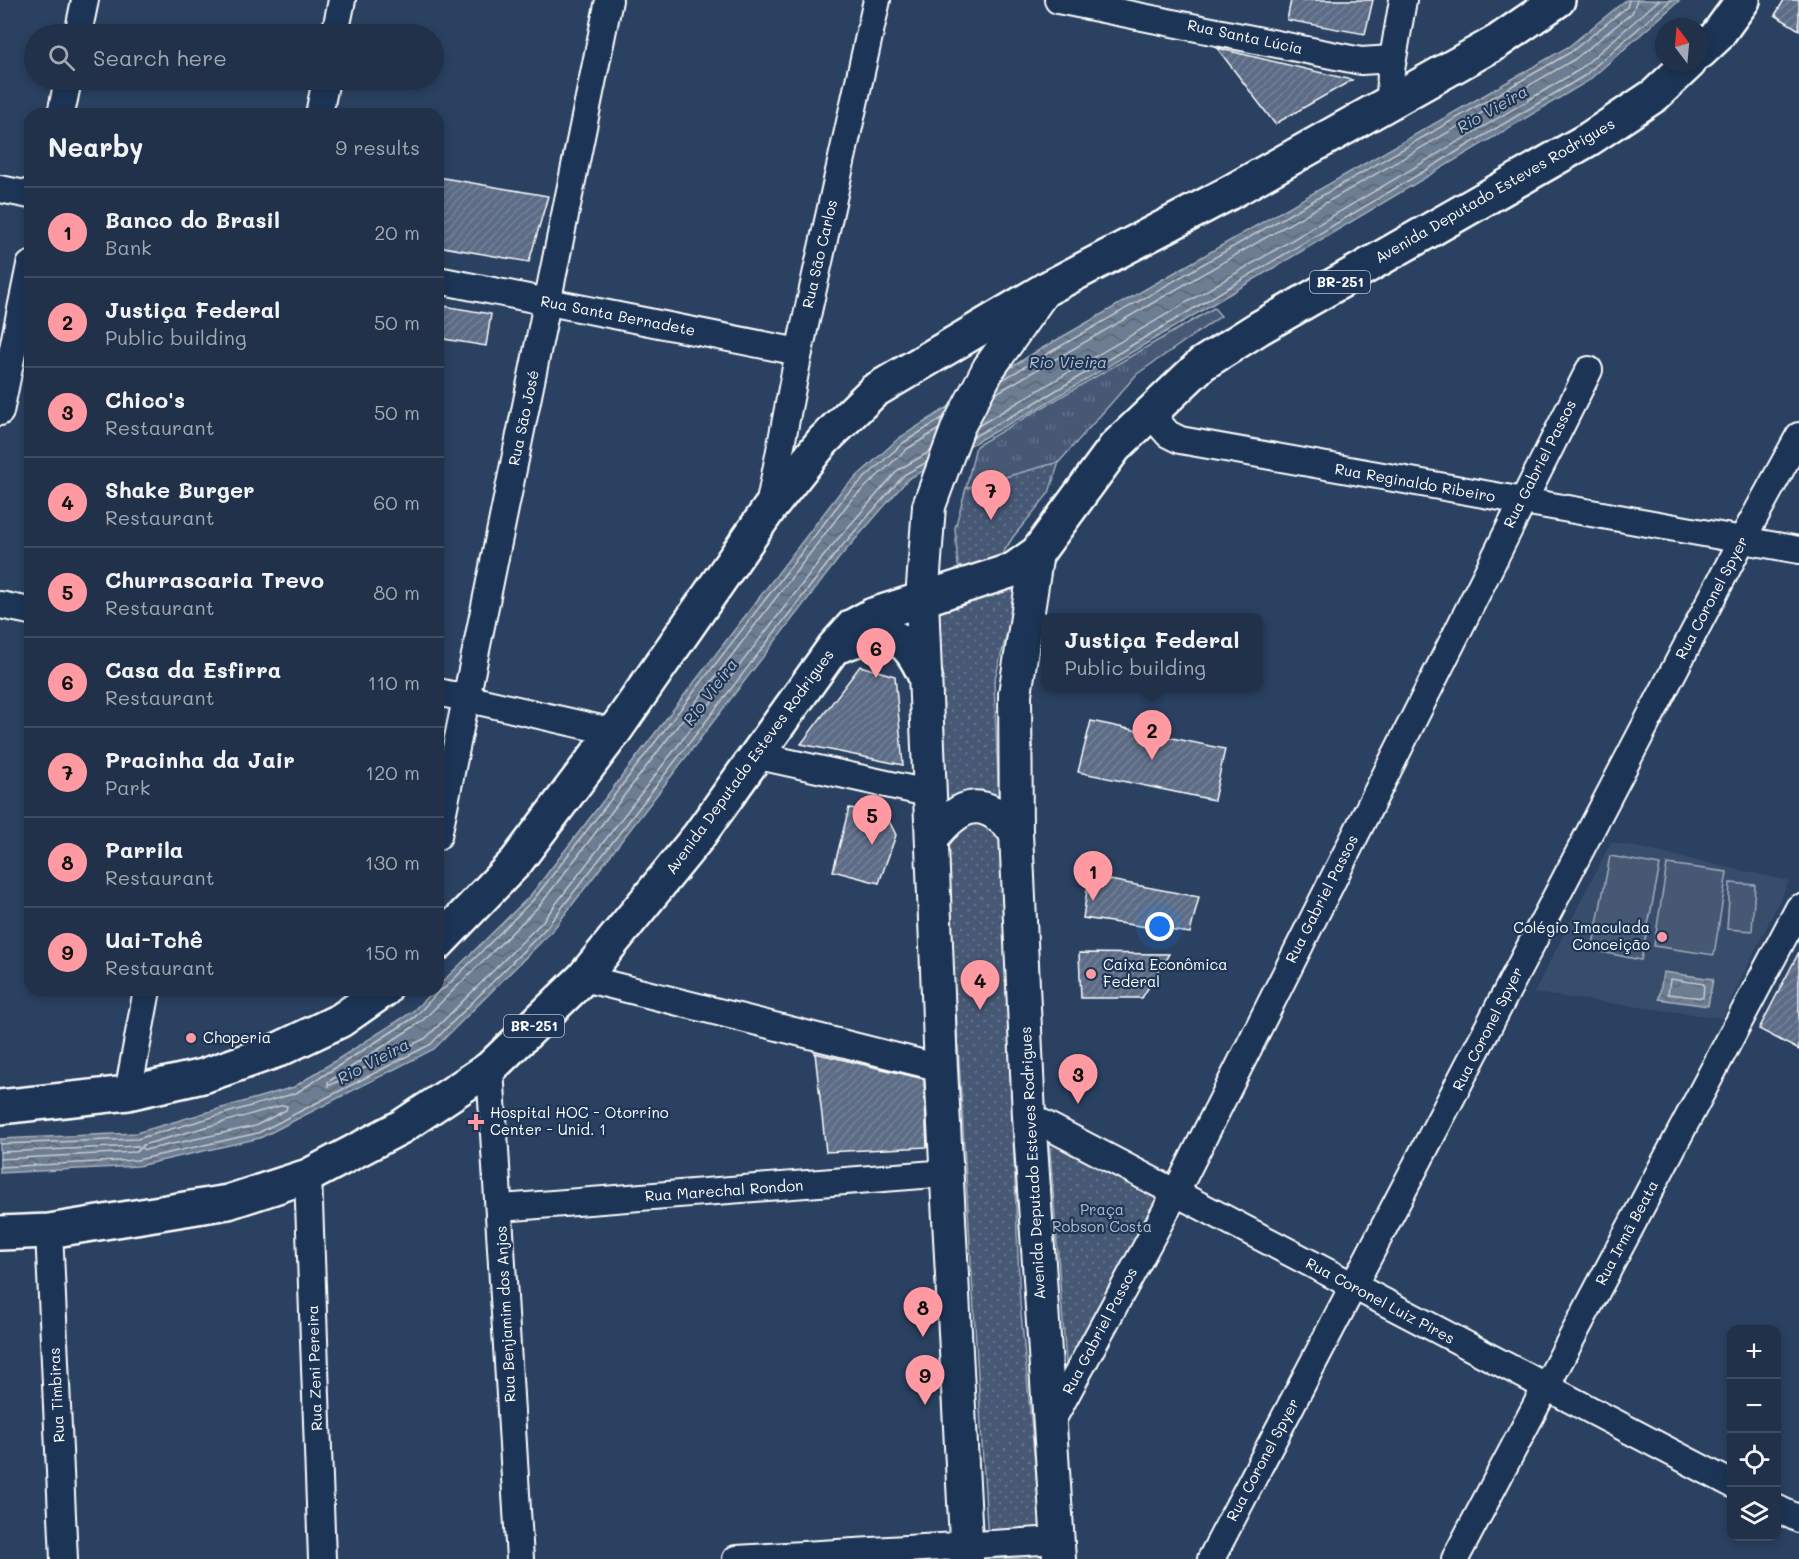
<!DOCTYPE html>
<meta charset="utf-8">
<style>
body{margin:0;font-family:Mali,sans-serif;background:#283950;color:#f1f3f6}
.controls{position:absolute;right:18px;bottom:18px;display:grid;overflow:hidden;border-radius:12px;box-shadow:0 3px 9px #0003}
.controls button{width:54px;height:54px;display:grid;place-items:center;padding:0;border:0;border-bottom:2px solid #3d4c61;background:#203149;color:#f1f3f6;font:30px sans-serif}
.compass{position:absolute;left:1655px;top:18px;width:54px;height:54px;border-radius:50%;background:#203149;box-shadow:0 3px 9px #0003;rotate:344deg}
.you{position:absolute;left:1160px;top:927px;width:21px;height:21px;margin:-15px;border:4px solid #fff;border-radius:50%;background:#1a73e8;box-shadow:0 0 0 9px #1a73e833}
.badge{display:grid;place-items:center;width:39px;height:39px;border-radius:50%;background:#ff9aa2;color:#111;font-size:20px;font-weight:700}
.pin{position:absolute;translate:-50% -50px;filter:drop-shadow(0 2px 3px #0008)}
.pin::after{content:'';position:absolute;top:32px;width:21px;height:18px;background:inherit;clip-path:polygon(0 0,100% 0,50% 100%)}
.popup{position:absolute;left:1041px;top:613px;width:222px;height:78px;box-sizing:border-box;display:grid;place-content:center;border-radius:12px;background:#203149;filter:drop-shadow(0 2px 4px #0005);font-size:20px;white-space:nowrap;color:#a2a9b4}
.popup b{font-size:22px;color:#f1f3f6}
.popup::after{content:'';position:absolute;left:50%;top:100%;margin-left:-12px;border:12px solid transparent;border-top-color:#203149}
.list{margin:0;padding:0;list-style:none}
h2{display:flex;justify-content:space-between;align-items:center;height:78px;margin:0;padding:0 24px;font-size:26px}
h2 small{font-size:20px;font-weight:400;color:#a2a9b4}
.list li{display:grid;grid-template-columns:39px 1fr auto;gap:18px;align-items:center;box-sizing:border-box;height:90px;padding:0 24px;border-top:2px solid #3d4c61}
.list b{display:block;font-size:22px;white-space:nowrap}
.list p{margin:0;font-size:20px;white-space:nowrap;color:#a2a9b4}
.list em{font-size:20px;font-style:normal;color:#a2a9b4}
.icon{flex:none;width:33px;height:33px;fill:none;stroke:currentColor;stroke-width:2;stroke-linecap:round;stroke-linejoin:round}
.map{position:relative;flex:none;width:1799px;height:1559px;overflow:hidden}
.search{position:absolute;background:#203149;box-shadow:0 3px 9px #0003;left:24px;top:24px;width:420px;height:66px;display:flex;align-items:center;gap:15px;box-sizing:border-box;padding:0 21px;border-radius:33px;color:#a2a9b4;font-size:22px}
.panel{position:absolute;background:#203149;box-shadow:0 3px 9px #0003;left:24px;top:108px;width:420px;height:888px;border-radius:18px}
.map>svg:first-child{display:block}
.built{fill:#394e6c}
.grass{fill:url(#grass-tufts);stroke:#a2acba;stroke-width:1.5}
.park{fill:url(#park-dots);stroke:#a2acba;stroke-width:1.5}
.pitch{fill:#465975;stroke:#a2acba;stroke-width:1.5}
.water{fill:url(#water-waves);stroke:#a7b1be;stroke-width:1.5}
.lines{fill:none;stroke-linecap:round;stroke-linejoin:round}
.shore{stroke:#c5cbd3;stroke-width:1.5}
.building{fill:url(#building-hatch);stroke:#fff;stroke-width:1.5}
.minor-casing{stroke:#fff;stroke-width:30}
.tertiary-casing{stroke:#fff;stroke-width:36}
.primary-casing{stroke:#fff;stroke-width:38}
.minor{stroke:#1d3557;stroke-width:26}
.tertiary{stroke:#1d3557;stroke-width:32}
.primary{stroke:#1d3557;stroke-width:33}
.poi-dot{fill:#ff9aa2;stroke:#1d3557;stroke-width:2}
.labels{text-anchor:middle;stroke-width:4.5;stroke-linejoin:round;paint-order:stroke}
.shield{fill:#1d3557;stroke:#bbc2cd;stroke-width:1.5}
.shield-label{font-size:14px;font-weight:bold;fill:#fff}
.street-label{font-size:15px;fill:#fff;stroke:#1d3557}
.poi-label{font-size:15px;fill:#fff;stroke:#1d3557;text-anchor:start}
.park-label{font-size:15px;fill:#b5bdc8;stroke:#1d3557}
.water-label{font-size:16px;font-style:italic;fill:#b6bec8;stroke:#1d3557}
</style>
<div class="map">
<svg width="1799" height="1559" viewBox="0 0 1799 1559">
<defs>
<pattern id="grass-tufts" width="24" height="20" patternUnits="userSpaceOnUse" patternTransform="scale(1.5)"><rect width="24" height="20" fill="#465975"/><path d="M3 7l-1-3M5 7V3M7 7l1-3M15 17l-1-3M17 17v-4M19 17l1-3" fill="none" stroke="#62728a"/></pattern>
<pattern id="park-dots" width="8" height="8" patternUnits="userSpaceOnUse" patternTransform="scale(1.5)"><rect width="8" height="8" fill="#465975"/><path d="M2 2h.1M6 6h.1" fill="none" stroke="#62728a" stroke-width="1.8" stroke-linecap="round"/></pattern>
<pattern id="water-waves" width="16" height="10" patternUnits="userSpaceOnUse" patternTransform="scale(1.5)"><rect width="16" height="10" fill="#6d7d92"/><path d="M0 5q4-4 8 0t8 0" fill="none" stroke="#5e6772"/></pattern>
<pattern id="building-hatch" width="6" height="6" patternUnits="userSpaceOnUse" patternTransform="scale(1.5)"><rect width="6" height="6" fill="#5b6c86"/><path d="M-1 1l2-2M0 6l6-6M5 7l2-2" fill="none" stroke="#748298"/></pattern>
</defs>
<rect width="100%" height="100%" fill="#2a4161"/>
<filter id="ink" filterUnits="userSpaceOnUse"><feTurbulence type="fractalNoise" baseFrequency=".0167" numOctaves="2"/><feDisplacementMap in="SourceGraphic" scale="12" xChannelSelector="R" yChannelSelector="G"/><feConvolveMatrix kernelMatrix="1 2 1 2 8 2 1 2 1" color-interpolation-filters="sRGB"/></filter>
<g filter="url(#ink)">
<path class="built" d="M 1611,842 L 1789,881 L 1722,1018 L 1534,993 Z"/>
<path class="grass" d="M 1214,308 L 1221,316 L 1137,374 L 1059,462 L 966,488 L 976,446 Z"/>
<g class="park">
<path d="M 1059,462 L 1049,493 L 1013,537 L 996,564 L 976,570 L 958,566 L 955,528 L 966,488 Z"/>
<path d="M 1023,572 L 994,682 L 1020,1303 L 1044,1559 L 989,1559 L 948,878 L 937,607 Z"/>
<path d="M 1049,1137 L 1168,1199 L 1067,1376 Z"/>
</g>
<g class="pitch">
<path d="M 1610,856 L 1660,865 L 1641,960 L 1592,950 Z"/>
<path d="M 1667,864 L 1727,872 L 1714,955 L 1654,946 Z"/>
<path d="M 1730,883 L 1755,885 L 1752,931 L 1727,929 Z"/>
</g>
<g class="water">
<path d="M 1626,0 L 1680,0 L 1588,81 L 1031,412 L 908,479 L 840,557 L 552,931 L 434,1049 L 260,1138 L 138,1166 L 0,1173 L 0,1139 L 136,1133 L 294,1087 L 412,1012 L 434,990 L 438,990 L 438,986 L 530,896 L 841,491 L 899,438 L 1034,353 L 1568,47 Z"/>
<path d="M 1663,972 L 1713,979 L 1708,1006 L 1659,999 Z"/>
</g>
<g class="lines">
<g class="shore">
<path d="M 1002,380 L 1571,52 L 1627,7 L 1629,0"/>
<path d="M 995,394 L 1575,59 L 1632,13 L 1637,0"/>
<path d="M 978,426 L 1579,70 L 1659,0"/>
<path d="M 973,437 L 1028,407 L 1584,76 L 1671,0"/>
<path d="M 931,451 L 898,470 L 830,548 L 542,922 L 426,1038 L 328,1086 L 328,1082 L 421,1022 L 540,905 L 851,500 L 907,449 L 939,429"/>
<path d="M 1670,979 L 1704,984 L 1703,998 L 1668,994 Z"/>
<path d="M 283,1105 L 287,1106 L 286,1110 L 255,1126 L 145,1150 L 141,1148 L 143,1145 Z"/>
<path d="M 0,1144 L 137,1139 L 296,1093 L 415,1017 L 439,991 L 445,988 L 534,899 L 846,495 L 903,443 L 944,417"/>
<path d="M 0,1152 L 137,1146 L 140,1149 L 136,1152 L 0,1159"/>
<path d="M 0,1167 L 137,1160 L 258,1133 L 431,1044 L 547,927 L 836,553 L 904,475 L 927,462"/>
</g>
</g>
<g class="building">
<path d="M 1291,0 L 1373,0 L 1365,34 L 1287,20 Z"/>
<path d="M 1784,0 L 1799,0 L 1799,30 L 1775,15 Z"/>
<path d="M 1217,48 L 1352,80 L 1275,124 Z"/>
<path d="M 438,177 L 548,196 L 529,262 L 438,246 Z"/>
<path d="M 438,305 L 491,314 L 486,346 L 438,338 Z"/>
<path d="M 860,666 L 895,676 L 903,765 L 801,744 Z"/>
<path d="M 1091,721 L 1225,749 L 1214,800 L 1078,772 Z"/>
<path d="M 849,808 L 885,813 L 896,835 L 879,883 L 833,871 Z"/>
<path d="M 1089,876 L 1199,897 L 1190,933 L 1083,918 Z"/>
<path d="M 1799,952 L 1799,1050 L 1759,1029 Z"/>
<path d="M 1079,953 L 1169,954 L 1142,998 L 1081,998 Z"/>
<path d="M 815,1053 L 924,1079 L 927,1147 L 826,1152 Z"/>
</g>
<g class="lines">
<defs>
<g id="minor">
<path d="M 1058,0 L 1361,61 L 1392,59"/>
<path d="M 78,34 L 85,0"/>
<path d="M 335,34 L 342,0"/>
<path d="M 1390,102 L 1391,70 L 1403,0"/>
<path d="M 61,114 L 68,80"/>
<path d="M 319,114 L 326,80"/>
<path d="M 0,189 L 30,195"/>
<path d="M 438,280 L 799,352"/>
<path d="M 0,412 L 30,265"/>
<path d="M 1149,412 L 1168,434 L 1180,440 L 1799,550"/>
<path d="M 769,507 L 799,352 L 877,0"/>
<path d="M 0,605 L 30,611"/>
<path d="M 438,692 L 614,732"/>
<path d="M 754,755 L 932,794"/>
<path d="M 438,836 L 609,0"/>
<path d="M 583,978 L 941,1068"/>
<path d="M 490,1068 L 520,1559"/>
<path d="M 128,1093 L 147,990"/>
<path d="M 1029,1116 L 1732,1484"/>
<path d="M 308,1176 L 322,1559"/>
<path d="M 500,1208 L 948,1173"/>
<path d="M 49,1231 L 64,1559"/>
<path d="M 1050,1424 L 1176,1192 L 1589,370"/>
<path d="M 1776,1508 L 1799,1519"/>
<path d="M 736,1559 L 1058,1540"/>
<path d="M 1211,1559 L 1742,540 L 1799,436"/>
<path d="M 1455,1559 L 1799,908"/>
</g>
<g id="tertiary">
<path d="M 1037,553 L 1015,694 L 1016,833 L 1029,1116 L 1059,1559"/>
<path d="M 933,837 C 963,800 985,796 1016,833"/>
<path d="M 967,1559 L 941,1068 L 922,599 L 929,506 L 958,427 L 989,368 L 1045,289"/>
</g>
<g id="primary">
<path d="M 1700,52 L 1716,37 L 1743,0"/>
<path d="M 841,645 C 886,628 905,630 925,676"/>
<path d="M 438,943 L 516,862 L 614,732 L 769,509 L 823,441 L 874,391 L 1046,289 L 1227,194 L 1497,42 L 1558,0"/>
<path d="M 0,1107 L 128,1093 L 203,1076 L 278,1050 L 341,1020 L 384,990"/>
<path d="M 0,1233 L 49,1231 L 228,1202 L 308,1176 L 401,1127 L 490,1068 L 583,978 L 698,837 L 834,647 L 853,626 L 873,615 L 1013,570 L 1037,553 L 1115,447 L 1202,364 L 1259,328 L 1589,139 L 1655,95 L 1689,63"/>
</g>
</defs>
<use href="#minor" class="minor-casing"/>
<use href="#tertiary" class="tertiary-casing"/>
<use href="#primary" class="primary-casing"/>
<use href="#minor" class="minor"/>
<use href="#tertiary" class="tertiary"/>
<use href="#primary" class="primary"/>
</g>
</g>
<g class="poi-dot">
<circle cx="1662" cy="937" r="6"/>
<circle cx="1091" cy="974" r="6"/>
<circle cx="191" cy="1038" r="6"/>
<path d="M473 1113h6v6h6v6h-6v6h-6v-6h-6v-6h6z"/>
</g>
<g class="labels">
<g class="shield">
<rect x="1310" y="271" width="60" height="22" rx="4.5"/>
<rect x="504" y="1015" width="60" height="22" rx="4.5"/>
</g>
<g class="shield-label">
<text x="1340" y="287">BR-251</text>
<text x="534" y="1031">BR-251</text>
</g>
<g class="street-label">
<text transform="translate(1245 37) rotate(12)" y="5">Rua Santa Lúcia</text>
<text transform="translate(1495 191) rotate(-30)" y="5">Avenida Deputado Esteves Rodrigues</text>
<text transform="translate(820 254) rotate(-77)" y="5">Rua São Carlos</text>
<text transform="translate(618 316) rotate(11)" y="5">Rua Santa Bernadete</text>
<text transform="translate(524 418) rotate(-78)" y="5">Rua São José</text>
<text transform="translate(1540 464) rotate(-63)" y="5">Rua Gabriel Passos</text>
<text transform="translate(1415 483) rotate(10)" y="5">Rua Reginaldo Ribeiro</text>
<text transform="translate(1712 598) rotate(-62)" y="5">Rua Coronel Spyer</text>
<text transform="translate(750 762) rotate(-54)" y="5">Avenida Deputado Esteves Rodrigues</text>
<text transform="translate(1322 899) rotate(-63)" y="5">Rua Gabriel Passos</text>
<text transform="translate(1488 1029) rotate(-63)" y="5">Rua Coronel Spyer</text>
<text transform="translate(1033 1163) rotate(-93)" y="5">Avenida Deputado Esteves Rodrigues</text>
<text transform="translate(724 1191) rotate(-4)" y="5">Rua Marechal Rondon</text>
<text transform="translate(1627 1233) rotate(-62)" y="5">Rua Irmã Beata</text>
<text transform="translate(1380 1301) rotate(28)" y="5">Rua Coronel Luiz Pires</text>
<text transform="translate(506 1314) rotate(-93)" y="5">Rua Benjamim dos Anjos</text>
<text transform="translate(1100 1331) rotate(-62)" y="5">Rua Gabriel Passos</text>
<text transform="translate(315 1368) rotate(-92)" y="5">Rua Zeni Pereira</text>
<text transform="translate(57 1395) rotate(-93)" y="5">Rua Timbiras</text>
<text transform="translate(1263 1460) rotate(-62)" y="5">Rua Coronel Spyer</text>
</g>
<g class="poi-label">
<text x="1650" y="933" text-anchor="end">Colégio Imaculada<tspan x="1650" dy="17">Conceição</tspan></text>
<text x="1103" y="970">Caixa Econômica<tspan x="1103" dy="17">Federal</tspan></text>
<text x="203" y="1043">Choperia</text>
<text x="490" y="1118">Hospital HOC - Otorrino<tspan x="490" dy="17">Center - Unid. 1</tspan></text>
</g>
<g class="park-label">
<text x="1102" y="1215">Praça<tspan x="1102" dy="17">Robson Costa</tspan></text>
</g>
<g class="water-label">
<text transform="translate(1492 109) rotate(-30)" y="6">Rio Vieira</text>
<text x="1068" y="368">Rio Vieira</text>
<text transform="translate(710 692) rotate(-53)" y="6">Rio Vieira</text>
<text transform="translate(373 1061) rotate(-28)" y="6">Rio Vieira</text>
</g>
</g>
</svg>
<div class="controls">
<button>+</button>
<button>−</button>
<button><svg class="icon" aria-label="locate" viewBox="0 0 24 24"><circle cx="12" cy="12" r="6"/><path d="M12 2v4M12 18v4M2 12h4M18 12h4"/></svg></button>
<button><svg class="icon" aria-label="layers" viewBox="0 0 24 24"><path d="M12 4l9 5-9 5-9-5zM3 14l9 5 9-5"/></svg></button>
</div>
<svg class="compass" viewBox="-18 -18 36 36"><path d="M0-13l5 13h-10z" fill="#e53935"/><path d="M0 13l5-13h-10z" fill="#a2a9b4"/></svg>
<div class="you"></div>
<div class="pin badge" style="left:1093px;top:901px">1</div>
<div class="pin badge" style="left:1152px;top:760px">2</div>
<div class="popup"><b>Justiça Federal</b>Public building</div>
<div class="pin badge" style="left:1078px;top:1104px">3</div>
<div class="pin badge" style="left:980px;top:1010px">4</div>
<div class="pin badge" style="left:872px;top:845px">5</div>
<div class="pin badge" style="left:876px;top:678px">6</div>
<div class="pin badge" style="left:991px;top:520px">7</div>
<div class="pin badge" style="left:923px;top:1337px">8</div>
<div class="pin badge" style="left:925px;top:1405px">9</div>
<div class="search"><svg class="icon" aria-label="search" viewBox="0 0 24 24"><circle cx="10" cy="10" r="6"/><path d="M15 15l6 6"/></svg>Search here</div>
<section class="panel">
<h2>Nearby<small>9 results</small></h2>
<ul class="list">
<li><span class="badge">1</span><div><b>Banco do Brasil</b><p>Bank</p></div><em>20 m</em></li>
<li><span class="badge">2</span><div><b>Justiça Federal</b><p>Public building</p></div><em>50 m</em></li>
<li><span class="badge">3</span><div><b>Chico's</b><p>Restaurant</p></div><em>50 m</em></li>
<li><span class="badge">4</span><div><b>Shake Burger</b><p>Restaurant</p></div><em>60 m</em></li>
<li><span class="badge">5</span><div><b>Churrascaria Trevo</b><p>Restaurant</p></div><em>80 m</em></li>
<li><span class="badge">6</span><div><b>Casa da Esfirra</b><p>Restaurant</p></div><em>110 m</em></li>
<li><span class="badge">7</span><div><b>Pracinha da Jair</b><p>Park</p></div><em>120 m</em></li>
<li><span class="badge">8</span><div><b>Parrila</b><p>Restaurant</p></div><em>130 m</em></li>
<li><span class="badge">9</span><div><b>Uai-Tchê</b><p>Restaurant</p></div><em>150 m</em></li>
</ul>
</section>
</div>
